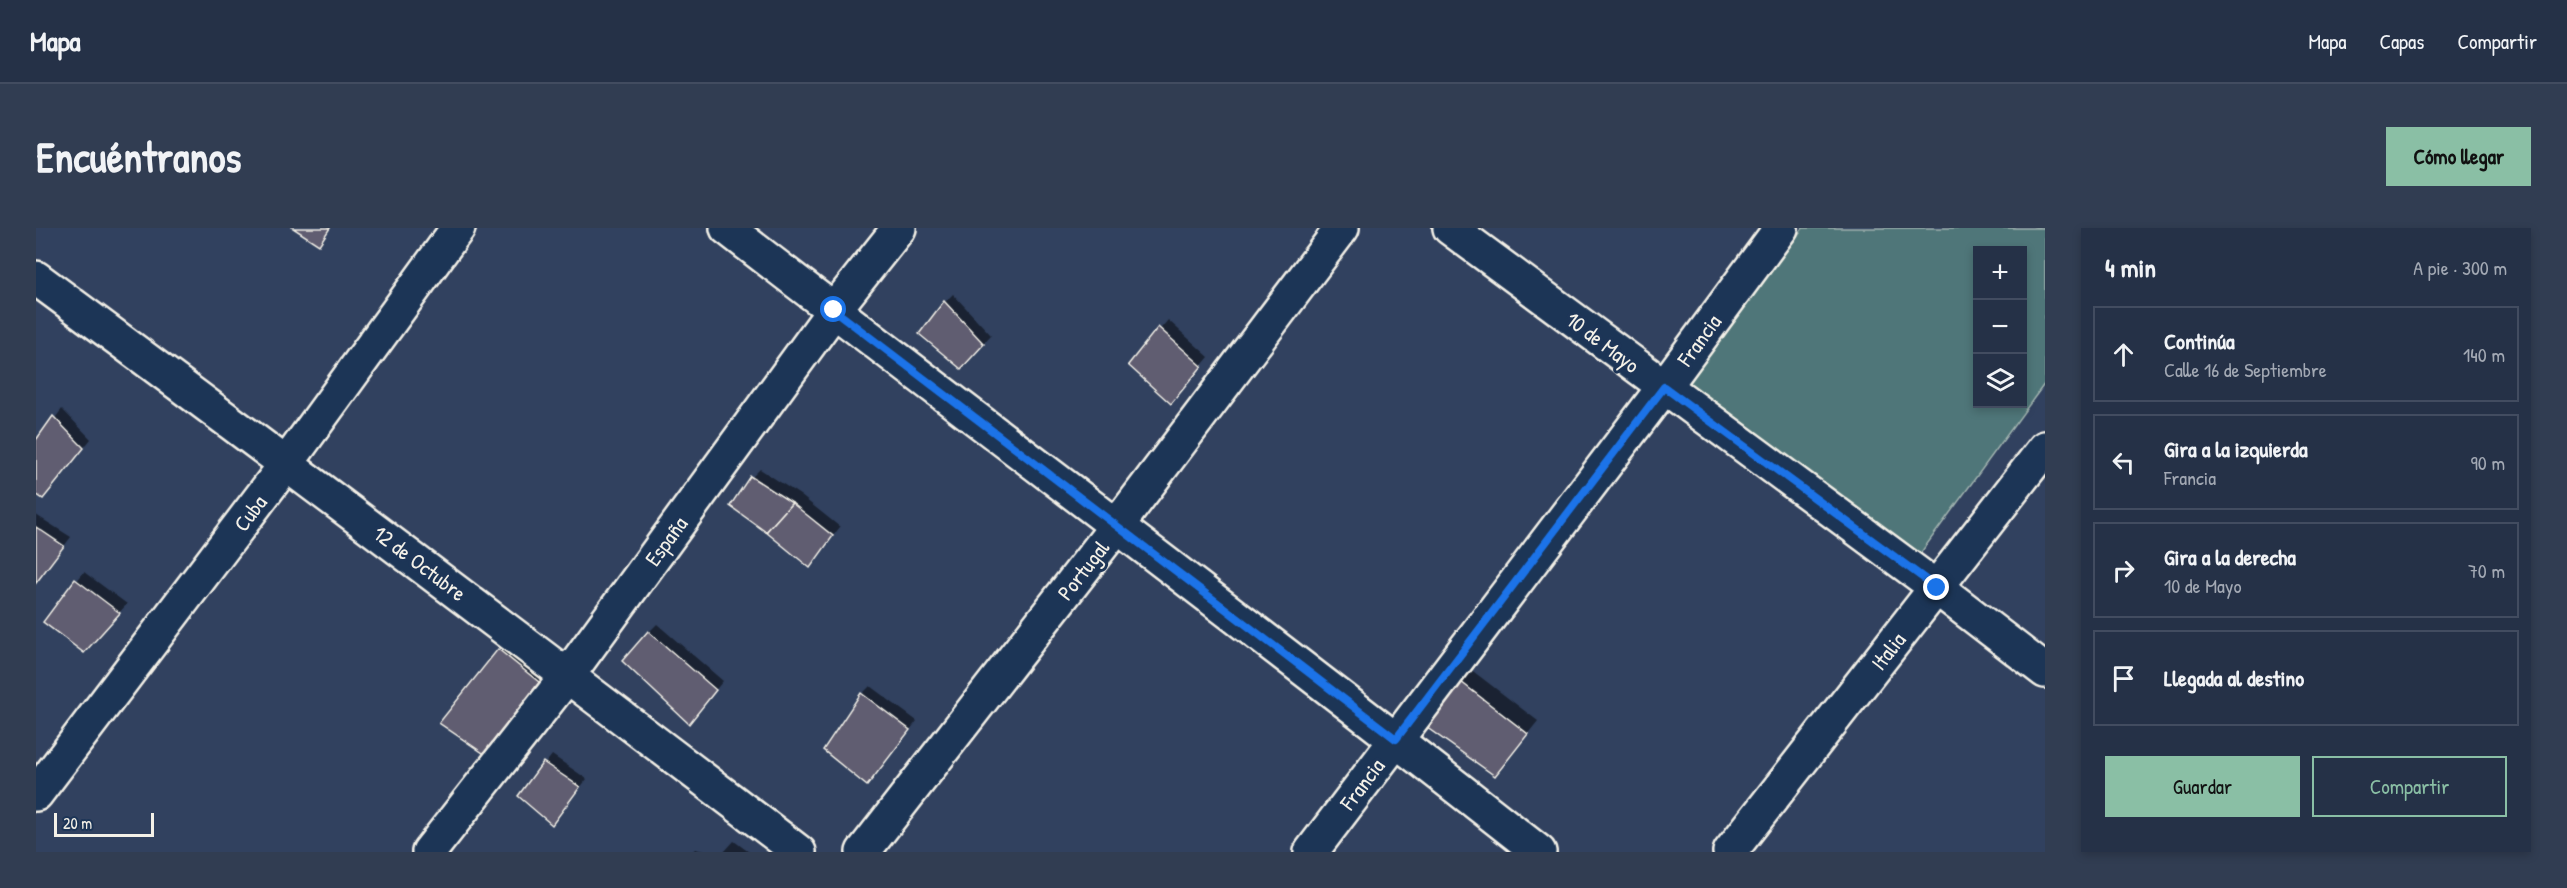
<!DOCTYPE html>
<html lang="es">
<meta charset="utf-8">
<style>
body{margin:0;font-family:"Patrick Hand",sans-serif;background:#313d52;color:#f1f3f6}
.controls{position:absolute;right:18px;top:18px;display:grid;overflow:hidden;border-radius:0px;box-shadow:0 3px 9px #0003}
.controls button{width:54px;height:54px;display:grid;place-items:center;padding:0;border:0;border-bottom:2px solid #424c60;background:#253147;color:#f1f3f6;font:30px sans-serif}
.scale{position:absolute;left:18px;bottom:15px;width:100px;box-sizing:border-box;padding-left:6px;border:3px solid #f4f1e8;border-top:0;font-size:16px;line-height:21px;white-space:nowrap;color:#f4f1e8;-webkit-text-stroke:4px #1d3557;paint-order:stroke}
.stop{position:absolute;width:18px;height:18px;margin:-14px;border:4px solid #1a73e8;border-radius:50%;background:#fff}
.stop.end{background:#1a73e8;border-color:#fff;box-shadow:0 2px 6px #0008}
.list{margin:0;padding:0;list-style:none}
h2{display:flex;justify-content:space-between;align-items:center;height:78px;margin:0;padding:0 24px;font-size:26px}
h2 small{font-size:20px;font-weight:400;color:#a3a9b4}
.list li{display:grid;grid-template-columns:39px 1fr auto;gap:18px;align-items:center;box-sizing:border-box;height:96px;margin:0 12px 12px;padding:0 12px;border:2px solid #424c60;border-radius:0px}
.list b{display:block;font-size:22px;white-space:nowrap}
.list p{margin:0;font-size:20px;white-space:nowrap;color:#a3a9b4}
.list em{font-size:20px;font-style:normal;color:#a3a9b4}
.actions{display:flex;gap:12px;padding:18px 24px}
.actions a{flex:1;padding:14px 0;border:2px solid #8abfa5;border-radius:0px;text-align:center;font-size:21px;color:#8abfa5}
.actions .main{background:#8abfa5;color:#111}
.icon{flex:none;width:33px;height:33px;fill:none;stroke:currentColor;stroke-width:2;stroke-linecap:round;stroke-linejoin:round}
.map{position:relative;flex:none;width:2009px;height:624px;overflow:hidden;border-radius:0px}
header{display:flex;align-items:center;gap:36px;box-sizing:border-box;height:84px;padding:0 30px;background:#253147;border-bottom:2px solid #424c60}
header strong{font-size:28px}
nav{display:flex;gap:33px;margin-inline-start:auto;font-size:21px}
.intro{display:flex;align-items:center;justify-content:space-between;box-sizing:border-box;height:144px;padding:0 36px}
h1{margin:0;font-size:42px}
.button{padding:15px 27px;border-radius:0px;background:#8abfa5;color:#111;font-size:21px;font-weight:700}
main{display:flex;gap:36px;padding:0 36px}
aside{flex:1;background:#253147;border-radius:0px;box-shadow:0 3px 9px #0003}
.map>svg:first-child{display:block}
.green{fill:#507679;stroke:#a2b4b0;stroke-width:1.5;fill-rule:evenodd}
.shadow{fill:#0007}
.building{fill:#615d71;stroke:#f4f1e8;stroke-width:1.5}
.lines{fill:none;stroke-linecap:round;stroke-linejoin:round}
.minor-casing{stroke:#f4f1e8;stroke-width:38}
.tertiary-casing{stroke:#f4f1e8;stroke-width:38}
.minor{stroke:#1d3557;stroke-width:33}
.tertiary{stroke:#1d3557;stroke-width:33}
.route{stroke:#1a73e8;stroke-width:8}
.labels{text-anchor:middle;stroke-width:6;stroke-linejoin:round;paint-order:stroke}
.street-label{font-size:22px;fill:#f4f1e8;stroke:#1d3557}
</style>
<header>
<strong>Mapa</strong>
<nav><a>Mapa</a><a>Capas</a><a>Compartir</a></nav>
</header>
<div class="intro"><h1>Encuéntranos</h1><a class="button">Cómo llegar</a></div>
<main>
<div class="map">
<svg width="2009" height="624" viewBox="0 0 2009 624">
<rect width="100%" height="100%" fill="#31415f"/>
<filter id="ink" filterUnits="userSpaceOnUse"><feTurbulence type="fractalNoise" baseFrequency=".0167" numOctaves="2"/><feDisplacementMap in="SourceGraphic" scale="12" xChannelSelector="R" yChannelSelector="G"/><feConvolveMatrix kernelMatrix="1 2 1 2 8 2 1 2 1" color-interpolation-filters="sRGB"/></filter>
<g filter="url(#ink)">
<path class="green" d="M 1767,0 L 2009,0 L 2009,155 L 1878,334 L 1646,161 ZM 1942,22 L 1986,22 L 1986,176 L 1942,176 Z"/>
<g class="shadow">
<path d="M 917,66 L 955,107 L 933,131 L 909,74 Z"/>
<path d="M 1132,92 L 1173,129 L 1135,174 L 1094,136 Z"/>
<path d="M 26,181 L 55,211 L 14,261 L 0,264 L 0,215 Z"/>
<path d="M 724,241 L 764,267 L 804,299 L 774,338 L 716,249 Z"/>
<path d="M 0,287 L 35,309 L 0,355 Z"/>
<path d="M 48,344 L 91,376 L 56,415 L 9,393 Z"/>
<path d="M 621,396 L 687,453 L 653,494 L 613,404 Z"/>
<path d="M 475,411 L 518,446 L 461,513 L 464,422 Z"/>
<path d="M 1429,437 L 1502,493 L 1459,546 L 1391,498 Z"/>
<path d="M 834,458 L 881,493 L 831,556 L 826,466 Z"/>
<path d="M 516,527 L 551,551 L 516,595 L 484,568 Z"/>
<path d="M 698,613 L 713,624 L 688,624 Z"/>
<path d="M 659,621 L 672,624 L 656,624 Z"/>
</g>
<g class="building">
<path d="M 257,0 L 294,0 L 283,17 Z"/>
<path d="M 908,73 L 948,116 L 925,141 L 883,106 Z"/>
<path d="M 1122,99 L 1166,138 L 1135,176 L 1092,137 Z"/>
<path d="M 17,188 L 48,220 L 7,271 L 0,266 L 0,212 Z"/>
<path d="M 714,248 L 756,275 L 730,304 L 694,278 Z"/>
<path d="M 756,275 L 797,308 L 774,340 L 730,304 Z"/>
<path d="M 0,299 L 28,318 L 0,355 Z"/>
<path d="M 39,351 L 84,385 L 48,425 L 7,394 Z"/>
<path d="M 612,403 L 680,462 L 653,496 L 586,433 Z"/>
<path d="M 462,421 L 508,458 L 450,527 L 403,495 Z"/>
<path d="M 1416,447 L 1492,506 L 1459,548 L 1390,499 Z"/>
<path d="M 825,465 L 874,502 L 831,558 L 787,522 Z"/>
<path d="M 507,534 L 544,559 L 516,597 L 482,568 Z"/>
</g>
<g class="lines">
<defs>
<g id="minor">
<path d="M 1414,0 L 1901,360 L 2009,443"/>
<path d="M 0,50 C 256,239 510,431 763,624"/>
<path d="M 0,566 L 251,235 L 422,0"/>
<path d="M 393,624 L 532,447 L 798,82 L 863,0"/>
<path d="M 827,624 L 1080,299 L 1306,0"/>
<path d="M 1275,624 L 1628,159 L 1745,0"/>
<path d="M 1694,624 L 2009,220"/>
</g>
<path id="tertiary" d="M 691,0 C 961,209 1235,412 1503,624"/>
</defs>
<use href="#minor" class="minor-casing"/>
<use href="#tertiary" class="tertiary-casing"/>
<use href="#minor" class="minor"/>
<use href="#tertiary" class="tertiary"/>
</g>
</g>
<g class="lines" filter="url(#ink)">
<path class="route" d="M 798,82 L 1360,511 L 1628,159 L 1901,360"/>
</g>
<g class="labels">
<g class="street-label">
<text transform="translate(1663 112) rotate(-54)" y="8">Francia</text>
<text transform="translate(1567 114) rotate(37)" y="8">10 de Mayo</text>
<text transform="translate(214 285) rotate(-53)" y="8">Cuba</text>
<text transform="translate(630 313) rotate(-54)" y="8">España</text>
<text transform="translate(384 335) rotate(37)" y="8">12 de Octubre</text>
<text transform="translate(1047 342) rotate(-52)" y="8">Portugal</text>
<text transform="translate(1852 423) rotate(-52)" y="8">Italia</text>
<text transform="translate(1326 556) rotate(-53)" y="8">Francia</text>
</g>
</g>
</svg>
<div class="controls">
<button>+</button>
<button>−</button>
<button><svg class="icon" aria-label="layers" viewBox="0 0 24 24"><path d="M12 4l9 5-9 5-9-5zM3 14l9 5 9-5"/></svg></button>
</div>
<div class="scale">20 m</div>
<div class="stop" style="left:798px;top:82px"></div>
<div class="stop end" style="left:1901px;top:360px"></div>
</div>
<aside>
<h2>4 min<small>A pie · 300 m</small></h2>
<ul class="list">
<li><svg class="icon" aria-label="ahead" viewBox="0 0 24 24"><path d="M12 20V5M6 11l6-6 6 6"/></svg><div><b>Continúa</b><p>Calle 16 de Septiembre</p></div><em>140 m</em></li>
<li><svg class="icon" aria-label="left" viewBox="0 0 24 24"><path d="M17 20v-9H6M10 6l-5 5 5 5"/></svg><div><b>Gira a la izquierda</b><p>Francia</p></div><em>90 m</em></li>
<li><svg class="icon" aria-label="right" viewBox="0 0 24 24"><path d="M7 20v-9h11M14 6l5 5-5 5"/></svg><div><b>Gira a la derecha</b><p>10 de Mayo</p></div><em>70 m</em></li>
<li><svg class="icon" aria-label="arrive" viewBox="0 0 24 24"><path d="M6 21V4h12l-3 4 3 4H6"/></svg><div><b>Llegada al destino</b></div></li>
</ul>
<div class="actions"><a class="main">Guardar</a><a>Compartir</a></div>
</aside>
</main>
